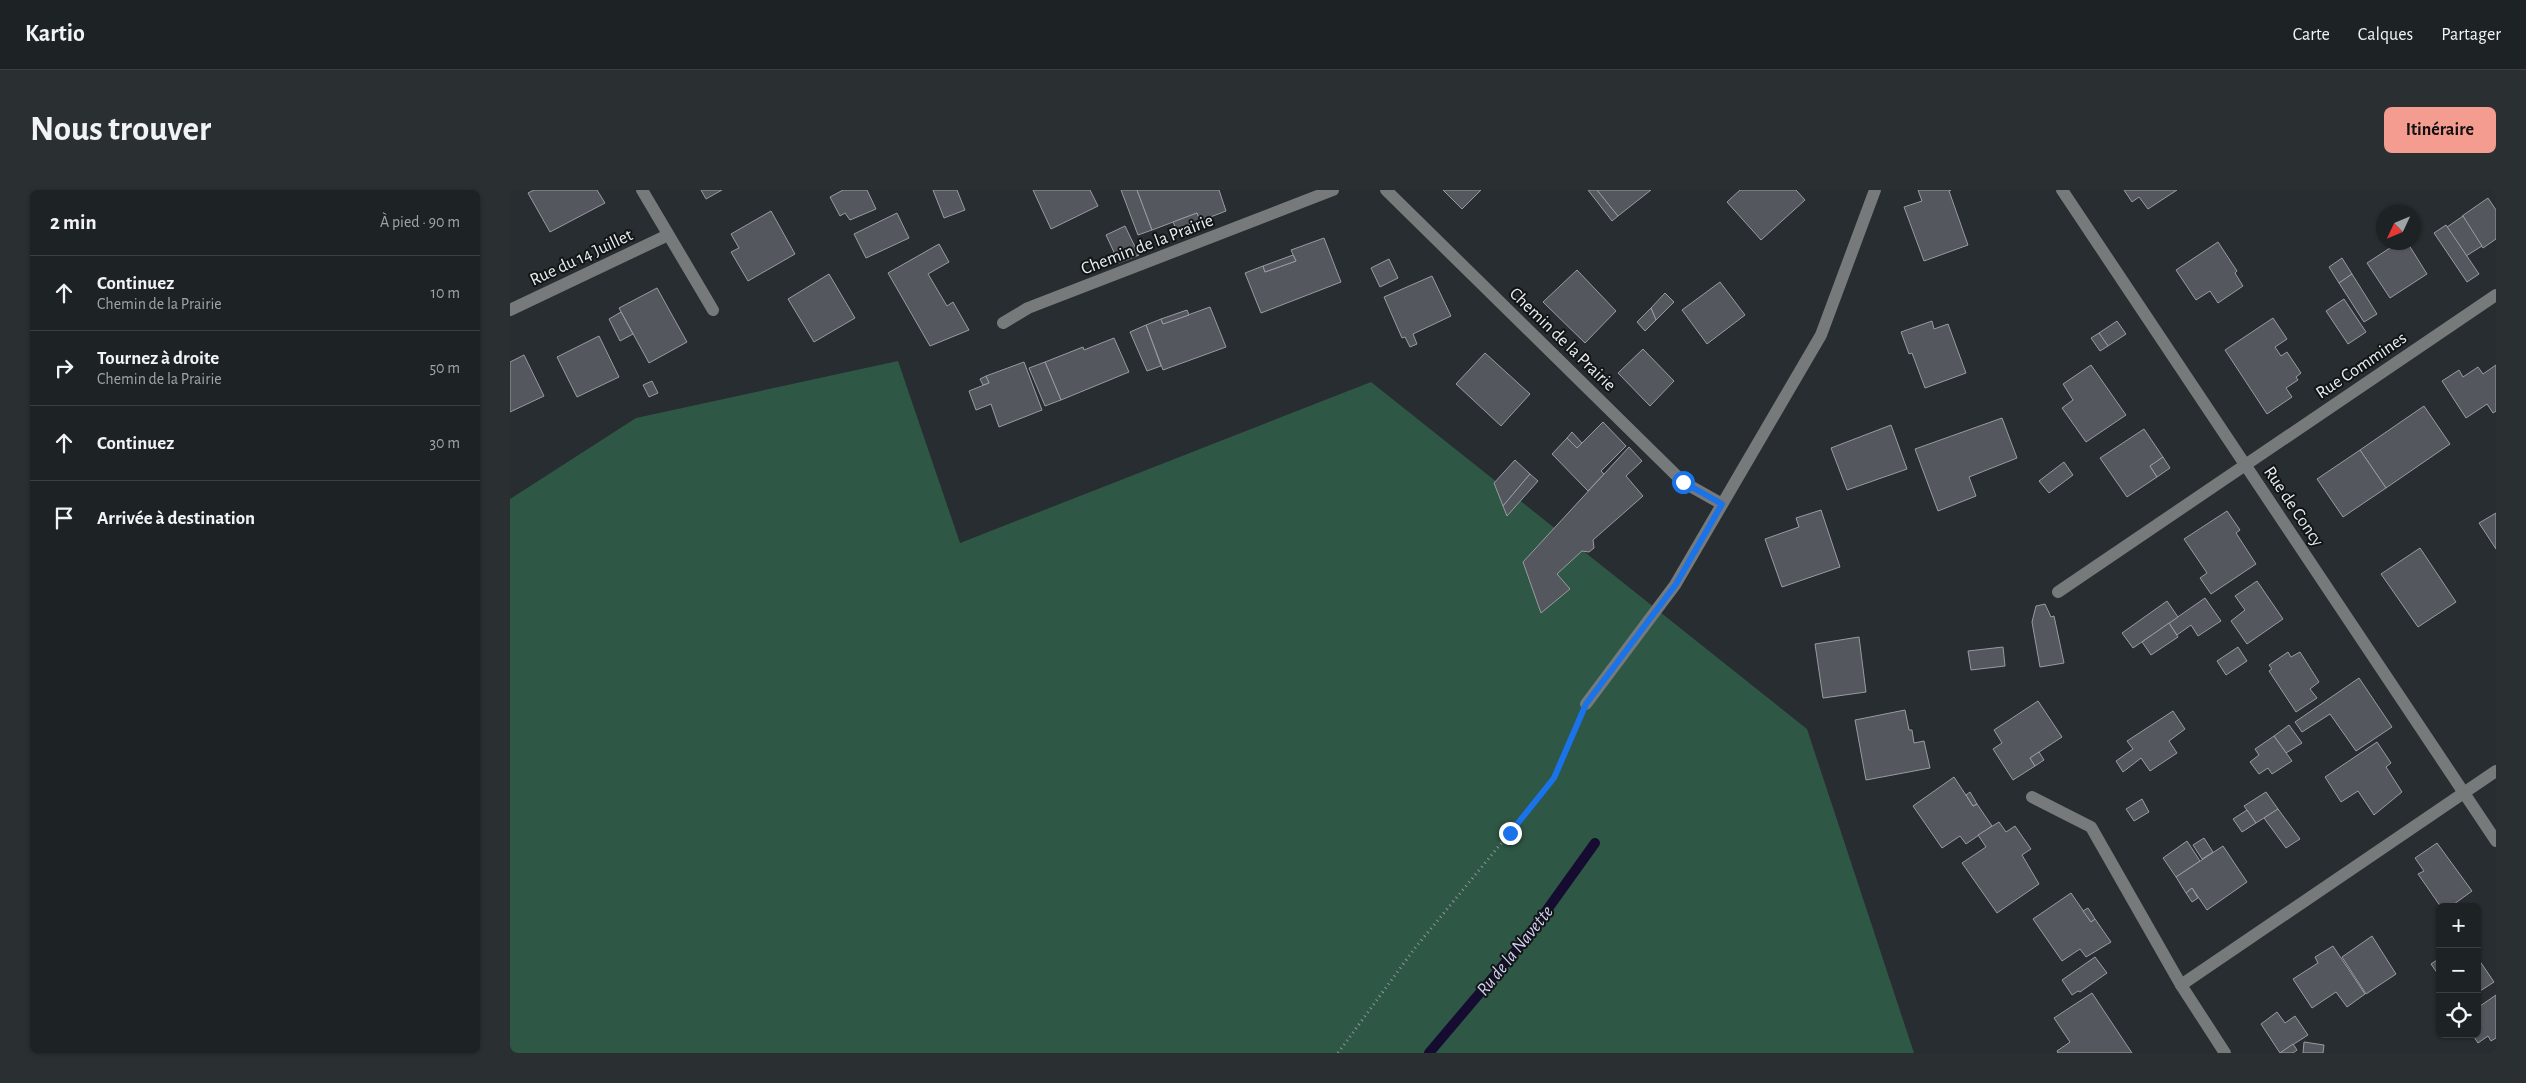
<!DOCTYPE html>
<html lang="fr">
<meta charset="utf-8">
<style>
body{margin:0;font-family:"Alegreya Sans",sans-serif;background:#2a2f31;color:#f1f3f6}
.controls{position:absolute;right:15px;bottom:15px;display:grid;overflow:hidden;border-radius:8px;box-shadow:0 1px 4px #0004}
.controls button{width:45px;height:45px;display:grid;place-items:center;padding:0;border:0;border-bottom:1px solid #3b3f41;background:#1d2224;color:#f1f3f6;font:25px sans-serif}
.compass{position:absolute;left:1866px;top:15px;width:45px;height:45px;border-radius:50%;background:#1d2224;box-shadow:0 1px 4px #0004;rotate:226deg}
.stop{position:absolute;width:15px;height:15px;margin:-11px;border:4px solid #1a73e8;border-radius:50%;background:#fff}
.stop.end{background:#1a73e8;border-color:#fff;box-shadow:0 1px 5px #0008}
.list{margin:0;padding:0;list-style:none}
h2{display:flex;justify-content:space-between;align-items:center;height:65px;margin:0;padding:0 20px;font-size:21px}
h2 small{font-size:16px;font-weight:400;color:#a0a4a6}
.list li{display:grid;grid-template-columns:32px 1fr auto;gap:15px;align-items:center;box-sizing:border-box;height:75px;padding:0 20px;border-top:1px solid #3b3f41}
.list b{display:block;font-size:19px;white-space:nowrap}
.list p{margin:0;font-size:16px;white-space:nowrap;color:#a0a4a6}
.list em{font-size:16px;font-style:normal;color:#a0a4a6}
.icon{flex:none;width:28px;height:28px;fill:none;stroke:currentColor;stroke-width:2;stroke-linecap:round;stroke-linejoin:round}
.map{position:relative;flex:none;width:1986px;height:863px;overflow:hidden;border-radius:8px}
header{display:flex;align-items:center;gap:30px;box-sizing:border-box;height:70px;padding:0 25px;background:#1d2224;border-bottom:1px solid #3b3f41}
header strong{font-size:24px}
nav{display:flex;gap:28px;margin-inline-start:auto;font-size:18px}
.intro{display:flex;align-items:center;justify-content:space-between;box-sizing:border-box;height:120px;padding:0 30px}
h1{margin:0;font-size:35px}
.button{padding:12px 22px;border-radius:8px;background:#f59c91;color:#111;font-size:18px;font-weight:700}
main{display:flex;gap:30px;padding:0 30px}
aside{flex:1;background:#1d2224;border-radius:8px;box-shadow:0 1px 4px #0004}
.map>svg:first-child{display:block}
.green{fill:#2f5745}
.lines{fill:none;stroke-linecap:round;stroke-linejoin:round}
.stream{stroke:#160c32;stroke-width:10}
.building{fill:#54575d;stroke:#989ca2}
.path{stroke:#919698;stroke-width:3;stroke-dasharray:1 4;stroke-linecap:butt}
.minor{stroke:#767a7a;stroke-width:12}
.route{stroke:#1a73e8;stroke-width:6}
.labels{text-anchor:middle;stroke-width:4;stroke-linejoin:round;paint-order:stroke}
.street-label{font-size:18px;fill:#e8ecee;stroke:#121516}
.water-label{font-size:19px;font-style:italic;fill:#d4cefa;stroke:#121516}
</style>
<header>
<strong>Kartio</strong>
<nav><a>Carte</a><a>Calques</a><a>Partager</a></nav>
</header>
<div class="intro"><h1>Nous trouver</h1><a class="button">Itinéraire</a></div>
<main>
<aside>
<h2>2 min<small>À pied · 90 m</small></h2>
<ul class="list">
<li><svg class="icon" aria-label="ahead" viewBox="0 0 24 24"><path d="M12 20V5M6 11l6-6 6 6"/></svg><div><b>Continuez</b><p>Chemin de la Prairie</p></div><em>10 m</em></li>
<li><svg class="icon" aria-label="right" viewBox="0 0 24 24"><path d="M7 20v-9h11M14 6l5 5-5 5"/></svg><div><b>Tournez à droite</b><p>Chemin de la Prairie</p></div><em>50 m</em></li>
<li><svg class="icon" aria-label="ahead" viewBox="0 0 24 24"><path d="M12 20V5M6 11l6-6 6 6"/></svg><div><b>Continuez</b></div><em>30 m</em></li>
<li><svg class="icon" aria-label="arrive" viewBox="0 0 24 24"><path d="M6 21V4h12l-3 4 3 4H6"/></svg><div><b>Arrivée à destination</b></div></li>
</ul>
</aside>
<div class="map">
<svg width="1986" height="863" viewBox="0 0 1986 863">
<rect width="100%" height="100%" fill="#272d30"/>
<path class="green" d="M 388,171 L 450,353 L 861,192 L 1297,539 L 1404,863 L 0,863 L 0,309 L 126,228 Z"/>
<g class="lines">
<path class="stream" d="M 919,863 L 1019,745 L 1085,653"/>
</g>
<g class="building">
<path d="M 24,0 L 87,0 L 95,13 L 40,42 L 18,3 Z"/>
<path d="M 191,0 L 212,0 L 196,9 Z"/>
<path d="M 333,0 L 357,0 L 366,19 L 340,30 L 335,23 L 330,26 L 320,7 Z"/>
<path d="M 423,0 L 447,0 L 455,20 L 434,28 Z"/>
<path d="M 523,0 L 580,0 L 588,16 L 541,39 Z"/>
<path d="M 611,0 L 627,0 L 642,40 L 628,45 Z"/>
<path d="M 627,0 L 709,0 L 716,21 L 690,31 L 687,23 L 642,40 Z"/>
<path d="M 933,0 L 971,0 L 952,19 Z"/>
<path d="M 1078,0 L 1087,0 L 1108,26 L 1102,31 Z"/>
<path d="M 1087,0 L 1141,0 L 1108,26 Z"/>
<path d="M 1230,0 L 1286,0 L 1295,10 L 1251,50 L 1217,12 Z"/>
<path d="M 1408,0 L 1441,0 L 1439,1 L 1458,55 L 1414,71 L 1394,17 L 1412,11 Z"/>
<path d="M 1614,0 L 1667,0 L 1638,19 L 1629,7 L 1622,12 Z"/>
<path d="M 1978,8 L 1986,20 L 1986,49 L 1973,58 L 1952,26 Z"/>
<path d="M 261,21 L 285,64 L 238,91 L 221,62 L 229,58 L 221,44 Z"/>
<path d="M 387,23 L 399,48 L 356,68 L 344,44 Z"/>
<path d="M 687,23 L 690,31 L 666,39 L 663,32 Z"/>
<path d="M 1953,26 L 1972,56 L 1956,66 L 1937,37 Z"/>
<path d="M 1936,35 L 1969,84 L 1957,92 L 1924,43 Z"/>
<path d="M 615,36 L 629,65 L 609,73 L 596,45 Z"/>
<path d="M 814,48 L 831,92 L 751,123 L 735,83 L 753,76 L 755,82 L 786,71 L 781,60 Z"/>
<path d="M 1708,52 L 1727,81 L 1725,83 L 1733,96 L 1708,113 L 1700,101 L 1686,110 L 1666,80 Z"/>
<path d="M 1889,52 L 1897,52 L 1917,84 L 1880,108 L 1857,73 Z"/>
<path d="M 429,54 L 439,72 L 418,84 L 437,116 L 443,112 L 459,140 L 420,156 L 378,83 Z"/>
<path d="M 783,65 L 786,71 L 755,82 L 753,76 Z"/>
<path d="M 1832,68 L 1842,84 L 1829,93 L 1819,77 Z"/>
<path d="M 879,69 L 888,88 L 870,97 L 861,78 Z"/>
<path d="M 1067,80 L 1106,121 L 1075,153 L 1033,112 Z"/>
<path d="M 319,84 L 345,128 L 304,152 L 278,109 Z"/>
<path d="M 1842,84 L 1867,124 L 1854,132 L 1829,93 Z"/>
<path d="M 922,86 L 941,126 L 903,144 L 907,154 L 900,157 L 895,147 L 892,148 L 874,107 Z"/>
<path d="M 1210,92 L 1235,125 L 1197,154 L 1172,120 Z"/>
<path d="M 147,98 L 177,152 L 139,173 L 109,118 Z"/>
<path d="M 1155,103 L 1164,112 L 1146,130 L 1141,118 Z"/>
<path d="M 1834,109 L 1856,142 L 1838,154 L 1816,121 Z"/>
<path d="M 700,117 L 716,157 L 653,180 L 636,135 L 651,129 L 653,134 Z"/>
<path d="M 1141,118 L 1146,130 L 1135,141 L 1127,132 Z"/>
<path d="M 677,120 L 679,125 L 653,134 L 651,129 Z"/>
<path d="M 111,122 L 123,144 L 110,151 L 99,129 Z"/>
<path d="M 1763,128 L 1777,149 L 1765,157 L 1771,166 L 1777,162 L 1791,183 L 1786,187 L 1788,190 L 1776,198 L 1782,207 L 1757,224 L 1715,160 Z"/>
<path d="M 1422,131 L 1424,139 L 1438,134 L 1456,183 L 1415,198 L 1402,163 L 1399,164 L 1391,142 Z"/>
<path d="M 1607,131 L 1616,144 L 1598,156 L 1589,143 Z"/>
<path d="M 636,135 L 651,176 L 637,181 L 620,142 Z"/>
<path d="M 1589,143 L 1598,156 L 1590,161 L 1581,148 Z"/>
<path d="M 89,146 L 109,187 L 67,207 L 47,167 Z"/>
<path d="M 604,148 L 619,182 L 551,210 L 535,172 L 573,157 L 574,160 Z"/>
<path d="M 1133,159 L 1164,191 L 1140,216 L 1108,183 Z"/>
<path d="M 975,163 L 1020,204 L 991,236 L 946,194 Z"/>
<path d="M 14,165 L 34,206 L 0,222 L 0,172 Z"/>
<path d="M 514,172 L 532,220 L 489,237 L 481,214 L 466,220 L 459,201 L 479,193 L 476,186 Z"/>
<path d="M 535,172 L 551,210 L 535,216 L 519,178 Z"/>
<path d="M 1581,175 L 1616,225 L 1576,252 L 1552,218 L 1563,210 L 1553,194 Z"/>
<path d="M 1986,175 L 1986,221 L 1983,223 L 1977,214 L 1956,228 L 1932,191 L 1949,180 L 1953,187 L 1968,177 L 1973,184 Z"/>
<path d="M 476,186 L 479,193 L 473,195 L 470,189 Z"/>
<path d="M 142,191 L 148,203 L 139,207 L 133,195 Z"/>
<path d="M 1914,216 L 1940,254 L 1876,298 L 1850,260 Z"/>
<path d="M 1492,228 L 1507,268 L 1459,287 L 1466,306 L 1428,321 L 1405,259 Z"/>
<path d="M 1093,232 L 1116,256 L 1091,281 L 1094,284 L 1078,301 L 1042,264 L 1057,248 L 1067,258 Z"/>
<path d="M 1381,235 L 1397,279 L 1337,300 L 1321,258 Z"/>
<path d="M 1634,239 L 1653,267 L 1640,276 L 1647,287 L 1617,307 L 1590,268 Z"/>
<path d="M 1062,242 L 1072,253 L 1067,258 L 1057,248 Z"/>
<path d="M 1119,257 L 1132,271 L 1116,286 L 1133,306 L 1083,350 L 1084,358 L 1079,362 L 1072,361 L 1047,384 L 1060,399 L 1031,423 L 1013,372 Z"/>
<path d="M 1850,260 L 1876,298 L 1833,327 L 1807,289 Z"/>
<path d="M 1653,267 L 1660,278 L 1647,287 L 1640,276 Z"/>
<path d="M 1005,270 L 1020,284 L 993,316 L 984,293 Z"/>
<path d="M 1554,272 L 1563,285 L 1539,303 L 1529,291 Z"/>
<path d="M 1020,284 L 1028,291 L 997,326 L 993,316 Z"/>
<path d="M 1311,320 L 1330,377 L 1272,397 L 1255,349 L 1289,337 L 1286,328 Z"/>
<path d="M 1717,321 L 1730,340 L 1726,343 L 1746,374 L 1701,404 L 1690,388 L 1697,383 L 1674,349 Z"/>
<path d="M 1986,323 L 1986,359 L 1969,333 Z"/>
<path d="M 1910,358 L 1946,412 L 1908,437 L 1871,384 Z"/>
<path d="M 1747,391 L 1773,429 L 1737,454 L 1721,431 L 1735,420 L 1725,406 Z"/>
<path d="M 1695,408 L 1711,431 L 1688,446 L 1681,435 L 1667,445 L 1659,433 Z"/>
<path d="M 1657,411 L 1668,427 L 1623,458 L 1612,443 Z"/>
<path d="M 1535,414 L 1541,427 L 1544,426 L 1554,473 L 1530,477 L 1522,432 L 1526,416 Z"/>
<path d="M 1659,433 L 1668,447 L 1641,465 L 1632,452 Z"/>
<path d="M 1349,447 L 1356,502 L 1313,508 L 1305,454 Z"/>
<path d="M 1493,457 L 1495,476 L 1461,480 L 1458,461 Z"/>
<path d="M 1728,457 L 1737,471 L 1716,485 L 1707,471 Z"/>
<path d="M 1778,462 L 1781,467 L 1790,462 L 1809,492 L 1800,499 L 1807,508 L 1786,522 L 1759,481 L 1762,479 L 1759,475 Z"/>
<path d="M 1849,488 L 1882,537 L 1846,561 L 1820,524 L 1792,542 L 1785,532 Z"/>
<path d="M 1528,511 L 1552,547 L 1520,568 L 1525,576 L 1503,590 L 1483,559 L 1492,553 L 1484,540 Z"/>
<path d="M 1395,520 L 1399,540 L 1402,540 L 1404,553 L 1414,551 L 1420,578 L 1356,590 L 1345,530 Z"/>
<path d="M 1663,521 L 1675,539 L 1659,551 L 1667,563 L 1640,581 L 1631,568 L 1613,582 L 1606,571 L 1623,559 L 1617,551 Z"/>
<path d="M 1779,535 L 1792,553 L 1776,563 L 1764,546 Z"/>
<path d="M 1764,546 L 1782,571 L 1762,584 L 1758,578 L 1749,584 L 1740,572 L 1749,565 L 1745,559 Z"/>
<path d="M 1867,552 L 1881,573 L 1876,577 L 1892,602 L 1864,625 L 1848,601 L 1831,612 L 1815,587 Z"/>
<path d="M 1529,562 L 1534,570 L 1525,576 L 1520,568 Z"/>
<path d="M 1444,587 L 1463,616 L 1467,614 L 1482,636 L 1456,654 L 1450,646 L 1432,658 L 1403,616 Z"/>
<path d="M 1460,602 L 1467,614 L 1463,616 L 1456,605 Z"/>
<path d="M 1756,602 L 1768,619 L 1746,633 L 1734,616 Z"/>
<path d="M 1632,609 L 1639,622 L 1624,631 L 1616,619 Z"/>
<path d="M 1768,619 L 1790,649 L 1776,658 L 1754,628 Z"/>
<path d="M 1737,620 L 1746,633 L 1732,642 L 1723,629 Z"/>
<path d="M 1489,632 L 1496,642 L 1505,636 L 1521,659 L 1512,665 L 1529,694 L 1487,723 L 1452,673 L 1476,657 L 1468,645 Z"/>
<path d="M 1694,648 L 1703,662 L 1692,669 L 1683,655 Z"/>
<path d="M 1677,651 L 1690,671 L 1666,687 L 1653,668 Z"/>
<path d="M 1927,653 L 1962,701 L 1940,717 L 1931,717 L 1908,684 L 1914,681 L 1905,668 Z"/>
<path d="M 1713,656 L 1737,692 L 1697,720 L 1682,698 L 1676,703 L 1666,687 Z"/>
<path d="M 1682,698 L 1688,708 L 1682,712 L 1676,703 Z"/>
<path d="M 1561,703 L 1581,732 L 1585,729 L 1601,752 L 1576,767 L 1570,759 L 1552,771 L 1523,729 Z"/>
<path d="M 1578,718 L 1585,729 L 1581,732 L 1573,721 Z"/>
<path d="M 1862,746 L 1886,784 L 1856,804 L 1832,767 Z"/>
<path d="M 1823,756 L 1855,804 L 1837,817 L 1826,802 L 1802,818 L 1783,789 L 1808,773 L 1805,767 Z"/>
<path d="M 1585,767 L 1597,783 L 1570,802 L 1568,801 L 1562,805 L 1552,790 Z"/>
<path d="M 1967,767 L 1984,792 L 1967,803 Z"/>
<path d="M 1930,768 L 1930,787 L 1921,774 Z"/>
<path d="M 1582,803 L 1622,863 L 1548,863 L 1547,861 L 1560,852 L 1544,828 Z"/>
<path d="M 1986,805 L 1986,848 L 1981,851 L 1978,846 L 1968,853 L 1962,844 L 1967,844 L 1967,812 L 1970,816 Z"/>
<path d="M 1767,822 L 1775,833 L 1785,826 L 1798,845 L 1770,863 L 1751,834 Z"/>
<path d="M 1794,852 L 1814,855 L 1813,863 L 1793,863 Z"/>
<path d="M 1783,854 L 1787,860 L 1783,863 L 1770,863 Z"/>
</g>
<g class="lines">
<path class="path" d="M 828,863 L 905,758 L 1045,588 L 1067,535"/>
<g class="minor">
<path d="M 132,0 L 203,120"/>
<path d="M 876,0 L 1173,292 L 1212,314"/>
<path d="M 1552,0 L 1986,651"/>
<path d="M 0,120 L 158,45"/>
<path d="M 493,133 L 518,118 L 823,0"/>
<path d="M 1548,402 L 1986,105"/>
<path d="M 1076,514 L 1165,395 L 1311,145 L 1365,0"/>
<path d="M 1522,607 L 1581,637 L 1671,795"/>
<path d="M 1715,863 L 1671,795 L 1986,581"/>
</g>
</g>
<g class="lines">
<path class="route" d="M 1000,643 L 1044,588 L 1076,514 L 1166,394 L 1212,314 L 1173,292"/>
</g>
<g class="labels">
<g class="street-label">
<text transform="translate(637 54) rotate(-21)" y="6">Chemin de la Prairie</text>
<text transform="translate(71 67) rotate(-25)" y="6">Rue du 14 Juillet</text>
<text transform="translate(1053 149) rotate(44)" y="6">Chemin de la Prairie</text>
<text transform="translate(1851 175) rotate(-34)" y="6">Rue Commines</text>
<text transform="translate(1784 316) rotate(56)" y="6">Rue de Concy</text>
</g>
<g class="water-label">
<text transform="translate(1004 760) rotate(-51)" y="7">Ru de la Navette</text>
</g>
</g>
</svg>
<div class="controls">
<button>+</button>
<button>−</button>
<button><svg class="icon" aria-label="locate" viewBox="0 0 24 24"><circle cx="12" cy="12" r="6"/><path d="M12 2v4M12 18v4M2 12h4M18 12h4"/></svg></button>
</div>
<svg class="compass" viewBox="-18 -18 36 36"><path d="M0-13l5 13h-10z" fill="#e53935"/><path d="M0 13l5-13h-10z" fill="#a0a4a6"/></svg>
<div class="stop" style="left:1173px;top:292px"></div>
<div class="stop end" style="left:1000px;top:643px"></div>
</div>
</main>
